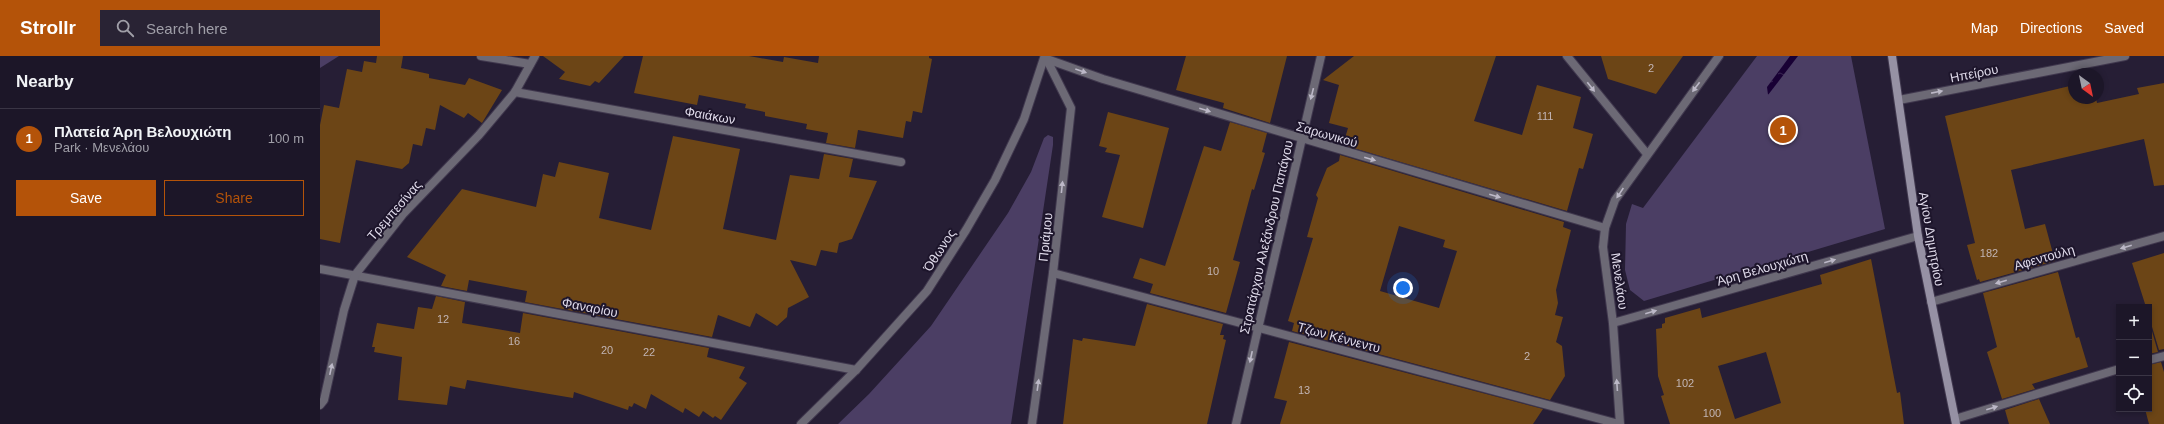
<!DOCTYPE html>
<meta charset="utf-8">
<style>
body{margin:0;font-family:Arial,sans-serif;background:#292334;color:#f1f3f6}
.controls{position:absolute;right:12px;bottom:12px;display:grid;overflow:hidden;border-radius:0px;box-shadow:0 2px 6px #0003}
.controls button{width:36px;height:36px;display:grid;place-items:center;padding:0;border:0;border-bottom:1px solid #3a3545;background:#1c1628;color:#f1f3f6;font:20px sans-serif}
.compass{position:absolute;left:1748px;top:12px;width:36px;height:36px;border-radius:50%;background:#1c1628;box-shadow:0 2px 6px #0003;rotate:147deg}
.you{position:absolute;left:1083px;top:232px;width:14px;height:14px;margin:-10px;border:3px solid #fff;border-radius:50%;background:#1a73e8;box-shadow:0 0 0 6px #1a73e833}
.badge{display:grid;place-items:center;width:26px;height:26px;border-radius:50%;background:#b45309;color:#fff;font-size:13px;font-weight:700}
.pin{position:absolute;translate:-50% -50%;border:2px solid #fff;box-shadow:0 1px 4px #0006}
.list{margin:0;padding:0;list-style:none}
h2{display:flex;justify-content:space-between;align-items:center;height:52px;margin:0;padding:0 16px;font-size:17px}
h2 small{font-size:13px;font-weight:400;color:#a09fa8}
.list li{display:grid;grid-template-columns:26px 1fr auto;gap:12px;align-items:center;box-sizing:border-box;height:60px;padding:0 16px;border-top:1px solid #3a3545}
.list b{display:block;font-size:15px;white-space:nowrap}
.list p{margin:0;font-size:13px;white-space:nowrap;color:#a09fa8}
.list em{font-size:13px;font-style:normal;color:#a09fa8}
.actions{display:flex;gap:8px;padding:12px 16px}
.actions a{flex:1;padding:9px 0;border:1px solid #b45309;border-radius:0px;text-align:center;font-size:14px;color:#b45309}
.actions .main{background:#b45309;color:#fff}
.icon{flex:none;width:22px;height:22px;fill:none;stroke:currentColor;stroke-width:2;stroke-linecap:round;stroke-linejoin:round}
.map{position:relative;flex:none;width:1844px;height:368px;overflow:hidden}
header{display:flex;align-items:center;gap:24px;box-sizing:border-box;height:56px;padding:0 20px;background:#b45309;color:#fff}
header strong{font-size:19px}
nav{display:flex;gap:22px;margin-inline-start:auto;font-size:14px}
.search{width:280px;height:36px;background:#292334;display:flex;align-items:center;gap:10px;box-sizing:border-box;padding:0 14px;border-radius:0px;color:#a09fa8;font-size:15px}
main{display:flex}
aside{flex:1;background:#1c1628}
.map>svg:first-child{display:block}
.park{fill:#4b3e64}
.water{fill:url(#water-ripples)}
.building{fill:#6c4516;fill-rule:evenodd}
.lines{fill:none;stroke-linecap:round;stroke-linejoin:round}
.minor-casing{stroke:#40384e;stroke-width:10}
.tertiary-casing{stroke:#40384e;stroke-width:10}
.secondary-casing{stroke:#40384e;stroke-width:10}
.minor{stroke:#6c6975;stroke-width:8}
.tertiary{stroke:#6c6975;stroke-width:8}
.secondary{stroke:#9691a4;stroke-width:8}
.oneway{fill:#bcb8c7}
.labels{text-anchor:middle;stroke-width:4;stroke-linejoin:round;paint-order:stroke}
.number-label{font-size:11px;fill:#c2b5b5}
.street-label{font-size:13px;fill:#dfdaea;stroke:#1d152b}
</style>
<header>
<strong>Strollr</strong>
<div class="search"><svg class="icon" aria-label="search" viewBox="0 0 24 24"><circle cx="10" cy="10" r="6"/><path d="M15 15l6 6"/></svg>Search here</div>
<nav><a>Map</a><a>Directions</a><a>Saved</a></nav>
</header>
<main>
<aside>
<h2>Nearby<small></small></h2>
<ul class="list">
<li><span class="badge">1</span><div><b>Πλατεία Άρη Βελουχιώτη</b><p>Park · Μενελάου</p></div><em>100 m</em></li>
</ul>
<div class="actions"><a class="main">Save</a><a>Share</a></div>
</aside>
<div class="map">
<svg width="1844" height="368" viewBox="0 0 1844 368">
<defs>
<pattern id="water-ripples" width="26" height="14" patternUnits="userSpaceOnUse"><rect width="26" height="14" fill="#180034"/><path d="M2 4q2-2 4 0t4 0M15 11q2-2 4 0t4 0" fill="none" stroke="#392552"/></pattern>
</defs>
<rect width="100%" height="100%" fill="#261e35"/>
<g class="park">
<path d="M 0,0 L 19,0 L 0,12 Z"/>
<path d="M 1437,0 L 1531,0 L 1565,173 L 1324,245 L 1310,234 L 1305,214 L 1306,168 L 1312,148 L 1323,152 Z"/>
<path d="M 728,79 L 733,81 L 733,89 L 691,368 L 518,368 L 549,338 L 611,270 L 688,157 L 711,116 L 724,82 Z"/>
</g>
<path class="water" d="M 1470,0 L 1478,0 L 1448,39 L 1447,31 Z"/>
<g class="building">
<path d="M 57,0 L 83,0 L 81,12 L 109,18 L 109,22 L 145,29 L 149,22 L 182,34 L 162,67 L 148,57 L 144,62 L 120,49 L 115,74 L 106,72 L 102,90 L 93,88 L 89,107 L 82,113 L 36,104 L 20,187 L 0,183 L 0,69 L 4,49 L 19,52 L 27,13 L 42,16 L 44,5 L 56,7 Z"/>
<path d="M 223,0 L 304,0 L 279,27 L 275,25 L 270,30 L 239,23 L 245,16 Z"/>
<path d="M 323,0 L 429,0 L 463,6 L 464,1 L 498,7 L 499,0 L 609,0 L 609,2 L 612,3 L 602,57 L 593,55 L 591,66 L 586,65 L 583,82 L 538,74 L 535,92 L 506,87 L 508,77 L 486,73 L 487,68 L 445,60 L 445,56 L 425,52 L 426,48 L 379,39 L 377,49 L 314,37 Z"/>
<path d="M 866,0 L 967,0 L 950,67 L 903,52 L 904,47 L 856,34 Z"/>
<path d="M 1034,0 L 1176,0 L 1154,65 L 1202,79 L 1217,29 L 1261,41 L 1253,72 L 1273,78 L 1263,113 L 1259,112 L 1247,155 L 1023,89 L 1028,72 L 1009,67 L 1019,29 L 1003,24 Z"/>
<path d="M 1281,0 L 1363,0 L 1336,38 L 1288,23 Z"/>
<path d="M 1844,27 L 1844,129 L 1834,130 L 1824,83 L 1691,114 L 1705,173 L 1725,168 L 1735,205 L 1660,226 L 1659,223 L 1657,224 L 1647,189 L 1655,187 L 1625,60 L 1754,29 L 1754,42 L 1776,42 L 1777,47 L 1819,38 L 1817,32 Z"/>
<path d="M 788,56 L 849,72 L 823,172 L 782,161 L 800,99 L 785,96 L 787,92 L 779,90 Z"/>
<path d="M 910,66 L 947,77 L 942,96 L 945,97 L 934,134 L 932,133 L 913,204 L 920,206 L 906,257 L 830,237 L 833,228 L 813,222 L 820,202 L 845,210 L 884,90 L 901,95 Z"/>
<path d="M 353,80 L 420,93 L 403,173 L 456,184 L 470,119 L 499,123 L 504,98 L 533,103 L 529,121 L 557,125 L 532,183 L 519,187 L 517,197 L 501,194 L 496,210 L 470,204 L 489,241 L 468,252 L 467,261 L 457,270 L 436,257 L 430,271 L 398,259 L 392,281 L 205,246 L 207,235 L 149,224 L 147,235 L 121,230 L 126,219 L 87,201 L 142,133 L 216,151 L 223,118 L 235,121 L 239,106 L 289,117 L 279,162 L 331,174 Z"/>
<path d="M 1020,99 L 1244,166 L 1243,171 L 1251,174 L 1236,234 L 1238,247 L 1235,259 L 1243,261 L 1236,286 L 1242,290 L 1245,320 L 1230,344 L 972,275 L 974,267 L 968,265 L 993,182 L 987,181 L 998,142 L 996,139 L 1007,112 L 1019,105 ZM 1079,170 L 1125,184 L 1123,191 L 1137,195 L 1119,252 L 1060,235 Z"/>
<path d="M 1844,197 L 1844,293 L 1839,294 L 1829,261 L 1829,251 L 1826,251 L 1812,207 Z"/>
<path d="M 1551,203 L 1577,337 L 1580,336 L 1584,368 L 1350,368 L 1341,340 L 1344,339 L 1338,320 L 1336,273 L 1342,272 L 1342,268 L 1345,267 L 1345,262 L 1380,252 L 1382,262 L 1502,228 L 1500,219 ZM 1446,296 L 1461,347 L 1415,363 L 1398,310 Z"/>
<path d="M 1738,216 L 1756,282 L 1759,281 L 1768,311 L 1712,328 L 1715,333 L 1682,343 L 1667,296 L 1677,291 L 1663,237 Z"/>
<path d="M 116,240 L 145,246 L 142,267 L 200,277 L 203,257 L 389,292 L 387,301 L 425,311 L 419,322 L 427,327 L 401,364 L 395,360 L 393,362 L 383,355 L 379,361 L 365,352 L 363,357 L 331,338 L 326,353 L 314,347 L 312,351 L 309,350 L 308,354 L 254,336 L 253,342 L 147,324 L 145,333 L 130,330 L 127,349 L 78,344 L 82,301 L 54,296 L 55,291 L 52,291 L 57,267 L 94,273 L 98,251 L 112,253 Z"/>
<path d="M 827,248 L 903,268 L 900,279 L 904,279 L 903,283 L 906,284 L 887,368 L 743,368 L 753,283 L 762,285 L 763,282 L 815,290 Z"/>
<path d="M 1829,265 L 1838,296 L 1829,298 Z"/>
<path d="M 969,286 L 1223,353 L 1213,368 L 960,368 L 967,345 L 954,342 Z"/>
<path d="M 1841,306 L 1844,316 L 1844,368 L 1829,368 L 1825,353 L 1829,353 L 1829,309 Z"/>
<path d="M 1719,343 L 1730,368 L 1689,368 L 1685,354 Z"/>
</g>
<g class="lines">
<defs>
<g id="minor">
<path d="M 161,0 L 210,8"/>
<path d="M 1247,0 L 1327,98"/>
<path d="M 195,36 L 581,106"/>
<path d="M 1579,44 L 1805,0"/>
<path d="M 0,213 L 536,314"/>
<path d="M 733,217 L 1299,368"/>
<path d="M 1611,246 L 1844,180"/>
<path d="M 1293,267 L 1598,180"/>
<path d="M 1829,304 L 1844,300"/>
<path d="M 0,349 L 4,344 L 24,254 L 35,219 L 83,158 L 159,79 L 195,36 L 215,0"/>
<path d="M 1635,363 L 1799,313"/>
<path d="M 481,368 L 536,314 L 607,235 L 646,174 L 675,124 L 704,63 L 724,2 L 783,23 L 1285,172"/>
<path d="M 1300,368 L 1293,267 L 1283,191 L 1285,172 L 1295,144 L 1399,0"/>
</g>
<g id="tertiary">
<path d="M 712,368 L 733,217 L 751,52 L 725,0"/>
<path d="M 916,368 L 1001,0"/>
</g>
<path id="secondary" d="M 1572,0 L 1598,180 L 1636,368"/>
</defs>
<use href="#minor" class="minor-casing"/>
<use href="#tertiary" class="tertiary-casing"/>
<use href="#secondary" class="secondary-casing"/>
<use href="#minor" class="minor"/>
<use href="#tertiary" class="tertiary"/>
<use href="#secondary" class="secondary"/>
</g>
<defs><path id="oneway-solid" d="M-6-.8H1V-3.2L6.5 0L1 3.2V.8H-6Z"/></defs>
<g class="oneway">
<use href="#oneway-solid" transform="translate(761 15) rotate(19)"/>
<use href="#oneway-solid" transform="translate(1271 31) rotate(52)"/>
<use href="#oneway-solid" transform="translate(1376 31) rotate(127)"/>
<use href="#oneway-solid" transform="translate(1617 36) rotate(-11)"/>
<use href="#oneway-solid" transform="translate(992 38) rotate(104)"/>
<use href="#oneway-solid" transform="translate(885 54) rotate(17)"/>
<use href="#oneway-solid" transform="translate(1050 103) rotate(16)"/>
<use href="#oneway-solid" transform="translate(742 131) rotate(-84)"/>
<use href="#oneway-solid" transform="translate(1300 137) rotate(124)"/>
<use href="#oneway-solid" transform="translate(1175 140) rotate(16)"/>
<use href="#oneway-solid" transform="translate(1806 191) rotate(164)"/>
<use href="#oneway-solid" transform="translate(1510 205) rotate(-16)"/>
<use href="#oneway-solid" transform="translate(1681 226) rotate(164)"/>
<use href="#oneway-solid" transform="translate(1331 256) rotate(-16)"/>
<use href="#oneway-solid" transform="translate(931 301) rotate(102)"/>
<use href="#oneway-solid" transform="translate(11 313) rotate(-78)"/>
<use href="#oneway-solid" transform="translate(718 329) rotate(-82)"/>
<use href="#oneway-solid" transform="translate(1297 329) rotate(-94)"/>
<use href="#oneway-solid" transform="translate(1672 352) rotate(-17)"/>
</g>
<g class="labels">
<g class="number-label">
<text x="1331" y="16">2</text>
<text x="1225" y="64">111</text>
<text x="1669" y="201">182</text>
<text x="893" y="219">10</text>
<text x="123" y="267">12</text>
<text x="194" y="289">16</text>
<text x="287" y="298">20</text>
<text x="329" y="300">22</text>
<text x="1207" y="304">2</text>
<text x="1365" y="331">102</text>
<text x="984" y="338">13</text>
<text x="1392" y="361">100</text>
</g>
<g class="street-label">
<text transform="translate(1654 17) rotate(-11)" y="5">Ηπείρου</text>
<text transform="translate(390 59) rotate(10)" y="5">Φαιάκων</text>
<text transform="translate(1007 78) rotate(16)" y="5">Σαρωνικού</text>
<text transform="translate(74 154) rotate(-49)" y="5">Τρεμπεσίνας</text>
<text transform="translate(725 181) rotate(-84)" y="5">Πριάμου</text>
<text transform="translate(946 181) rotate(-77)" y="5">Στρατάρχου Αλεξάνδρου Παπάγου</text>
<text transform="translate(1612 183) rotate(80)" y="5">Αγίου Δημητρίου</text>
<text transform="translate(619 194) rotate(-57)" y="5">Όθωνος</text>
<text transform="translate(1724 201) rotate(-16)" y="5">Αφεντούλη</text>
<text transform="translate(1442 212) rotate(-16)" y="5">Άρη Βελουχιώτη</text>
<text transform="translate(1300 225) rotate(82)" y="5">Μενελάου</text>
<text transform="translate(270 251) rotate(11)" y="5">Φαναρίου</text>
<text transform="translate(1019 281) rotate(15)" y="5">Τζων Κέννεντυ</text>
</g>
</g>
</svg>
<div class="controls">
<button>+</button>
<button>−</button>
<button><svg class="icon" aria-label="locate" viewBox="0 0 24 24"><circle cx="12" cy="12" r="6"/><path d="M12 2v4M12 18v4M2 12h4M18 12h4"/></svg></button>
</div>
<svg class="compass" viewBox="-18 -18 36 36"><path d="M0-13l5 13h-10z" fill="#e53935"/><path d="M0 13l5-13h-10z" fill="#a09fa8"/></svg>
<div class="you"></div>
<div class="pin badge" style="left:1463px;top:74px">1</div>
</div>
</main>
